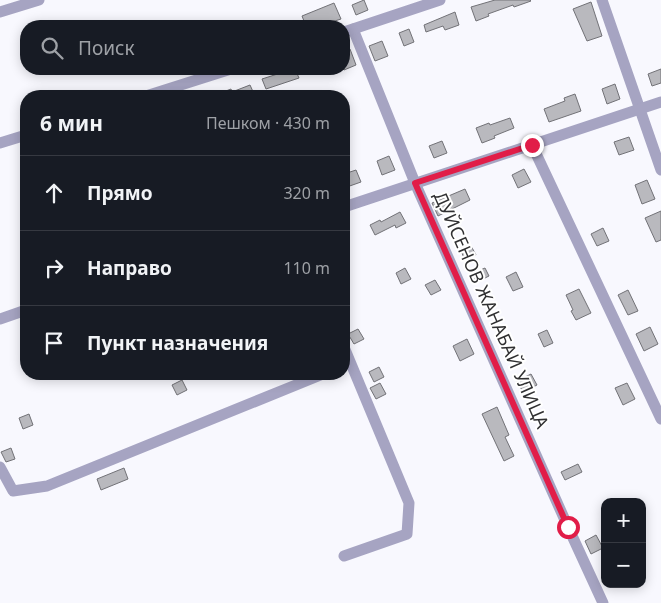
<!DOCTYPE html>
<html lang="ru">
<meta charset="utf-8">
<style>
body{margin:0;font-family:"Noto Sans",sans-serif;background:#242831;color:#f1f3f6}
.controls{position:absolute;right:15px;bottom:15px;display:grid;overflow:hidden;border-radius:10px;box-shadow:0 2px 12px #0003}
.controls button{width:45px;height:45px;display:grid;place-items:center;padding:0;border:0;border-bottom:1px solid #363941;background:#171b24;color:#f1f3f6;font:25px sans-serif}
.stop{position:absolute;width:15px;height:15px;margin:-11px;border:4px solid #e11d48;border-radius:50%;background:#fff}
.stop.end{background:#e11d48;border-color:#fff;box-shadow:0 1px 5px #0008}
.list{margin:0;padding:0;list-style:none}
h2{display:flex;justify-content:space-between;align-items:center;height:65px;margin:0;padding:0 20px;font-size:21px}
h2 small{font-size:16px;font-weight:400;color:#9ea1a6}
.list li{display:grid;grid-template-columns:32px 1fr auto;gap:15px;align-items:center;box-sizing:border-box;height:75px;padding:0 20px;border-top:1px solid #363941}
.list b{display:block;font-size:19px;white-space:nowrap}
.list em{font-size:16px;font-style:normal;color:#9ea1a6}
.icon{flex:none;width:28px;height:28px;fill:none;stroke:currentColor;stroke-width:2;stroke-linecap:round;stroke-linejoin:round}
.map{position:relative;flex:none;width:661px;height:603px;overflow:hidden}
.search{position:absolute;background:#171b24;box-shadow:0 2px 12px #0003;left:20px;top:20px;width:330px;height:55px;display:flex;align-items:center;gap:12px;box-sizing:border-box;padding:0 18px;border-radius:20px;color:#9ea1a6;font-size:19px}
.panel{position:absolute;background:#171b24;box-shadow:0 2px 12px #0003;left:20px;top:90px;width:330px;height:290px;border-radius:20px}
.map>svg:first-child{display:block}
.building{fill:#b9b9be;stroke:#727277}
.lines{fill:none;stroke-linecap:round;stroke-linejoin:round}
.minor{stroke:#a6a4c2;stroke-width:11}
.route{stroke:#e11d48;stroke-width:6}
.labels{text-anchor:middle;stroke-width:4;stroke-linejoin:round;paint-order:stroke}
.street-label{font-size:18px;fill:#303032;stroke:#fff}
</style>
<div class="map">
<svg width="661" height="603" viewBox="0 0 661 603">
<rect width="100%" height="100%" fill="#f8f8fe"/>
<g class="building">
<path d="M 364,0 L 368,10 L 356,15 L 352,5 Z"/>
<path d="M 495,0 L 530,0 L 531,1 L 514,7 L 513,5 L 488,14 L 489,16 L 476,21 L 471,7 Z"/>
<path d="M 591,2 L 602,36 L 587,41 L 573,9 Z"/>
<path d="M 334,3 L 341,19 L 319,26 L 306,26 L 302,16 Z"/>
<path d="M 455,12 L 459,25 L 445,30 L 443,26 L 426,32 L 424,25 Z"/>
<path d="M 409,29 L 414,42 L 404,46 L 399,33 Z"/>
<path d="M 382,41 L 388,56 L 375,61 L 369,46 Z"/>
<path d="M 350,49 L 356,65 L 344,70 L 344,52 Z"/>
<path d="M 293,69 L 295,69 L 299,78 L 266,89 L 262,79 Z"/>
<path d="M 661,69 L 661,83 L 652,86 L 648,74 Z"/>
<path d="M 615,84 L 620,99 L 607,104 L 602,89 Z"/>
<path d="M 250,85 L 255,96 L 213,96 L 231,89 L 232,92 Z"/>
<path d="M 575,94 L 581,111 L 549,122 L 544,109 L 565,101 L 564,98 Z"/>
<path d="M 510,118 L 514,128 L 494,136 L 495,138 L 482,143 L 476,128 L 489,123 L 490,125 Z"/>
<path d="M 629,137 L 634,150 L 619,155 L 614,142 Z"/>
<path d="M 442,141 L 447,153 L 434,158 L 429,146 Z"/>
<path d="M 389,156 L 395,170 L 382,175 L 377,161 Z"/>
<path d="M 524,169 L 531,182 L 518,188 L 512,175 Z"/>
<path d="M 356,170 L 361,182 L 344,188 L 344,174 Z"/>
<path d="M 647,180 L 655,199 L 642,204 L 635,185 Z"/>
<path d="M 465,189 L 470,200 L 438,216 L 432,203 Z"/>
<path d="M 661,211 L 661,240 L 656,242 L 645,218 Z"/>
<path d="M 400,212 L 406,223 L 396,228 L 395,225 L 375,235 L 370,225 L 380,220 L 381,222 Z"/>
<path d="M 603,228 L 609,241 L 597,246 L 591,234 Z"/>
<path d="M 470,244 L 476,255 L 465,260 L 460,249 Z"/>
<path d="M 405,268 L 411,279 L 401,284 L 396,273 Z"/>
<path d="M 485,268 L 489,276 L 475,283 L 471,274 Z"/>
<path d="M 516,272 L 523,287 L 513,291 L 506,277 Z"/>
<path d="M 435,280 L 441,290 L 431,295 L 425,285 Z"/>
<path d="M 579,289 L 591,313 L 576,320 L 571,311 L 573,310 L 566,295 Z"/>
<path d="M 628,290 L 638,311 L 628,315 L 618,295 Z"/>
<path d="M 650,327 L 658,344 L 644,351 L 636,334 Z"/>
<path d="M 358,329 L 364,339 L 354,344 L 348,334 Z"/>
<path d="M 547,330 L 553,343 L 544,347 L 538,334 Z"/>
<path d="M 467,339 L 474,354 L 460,361 L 453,346 Z"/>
<path d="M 379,367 L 384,377 L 374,382 L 369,372 Z"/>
<path d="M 531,374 L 537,385 L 523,392 L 517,381 Z"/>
<path d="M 182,380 L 187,390 L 177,395 L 172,385 Z"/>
<path d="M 380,383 L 386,394 L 376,399 L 370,388 Z"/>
<path d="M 627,383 L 635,399 L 623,405 L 615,388 Z"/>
<path d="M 497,407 L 509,435 L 505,437 L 514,456 L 504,461 L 482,414 Z"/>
<path d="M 29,414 L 33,425 L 23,429 L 19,418 Z"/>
<path d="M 11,448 L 15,459 L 6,462 L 1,452 Z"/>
<path d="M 578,464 L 582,472 L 565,480 L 561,472 Z"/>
<path d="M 124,468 L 128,479 L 101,490 L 97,479 Z"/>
<path d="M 596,535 L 603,548 L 591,554 L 585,541 Z"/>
</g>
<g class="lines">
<g class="minor">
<path d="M 602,0 L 661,170"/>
<path d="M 0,12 L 39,0"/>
<path d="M 353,29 L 415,183 L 568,527 L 603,603"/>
<path d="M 344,32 L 440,0"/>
<path d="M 146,96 L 231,69"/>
<path d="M 0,143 L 26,135"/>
<path d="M 532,145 L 661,419"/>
<path d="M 344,207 L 661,102"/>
<path d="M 0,319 L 26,310"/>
<path d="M 344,347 L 409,503 L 407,534 L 344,556"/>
<path d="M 0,467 L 13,491 L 47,486 L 323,374"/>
</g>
</g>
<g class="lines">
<path class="route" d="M 532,145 L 415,183 L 568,527"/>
</g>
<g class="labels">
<g class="street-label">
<text transform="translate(491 310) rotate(66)" y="6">ДУЙСЕНОВ ЖАНАБАЙ УЛИЦА</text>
</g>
</g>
</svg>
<div class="controls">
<button>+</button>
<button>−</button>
</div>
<div class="stop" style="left:568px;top:527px"></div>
<div class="stop end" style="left:532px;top:145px"></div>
<div class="search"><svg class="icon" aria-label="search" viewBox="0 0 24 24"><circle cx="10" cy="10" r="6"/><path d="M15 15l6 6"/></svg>Поиск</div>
<section class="panel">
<h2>6 мин<small>Пешком · 430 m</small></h2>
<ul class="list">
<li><svg class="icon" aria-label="ahead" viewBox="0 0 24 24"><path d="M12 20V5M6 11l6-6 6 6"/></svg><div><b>Прямо</b></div><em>320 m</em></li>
<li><svg class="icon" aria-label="right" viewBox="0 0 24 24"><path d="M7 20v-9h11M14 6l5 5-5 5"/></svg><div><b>Направо</b></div><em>110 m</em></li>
<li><svg class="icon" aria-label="arrive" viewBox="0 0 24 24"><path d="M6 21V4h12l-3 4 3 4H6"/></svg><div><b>Пункт назначения</b></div></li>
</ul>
</section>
</div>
